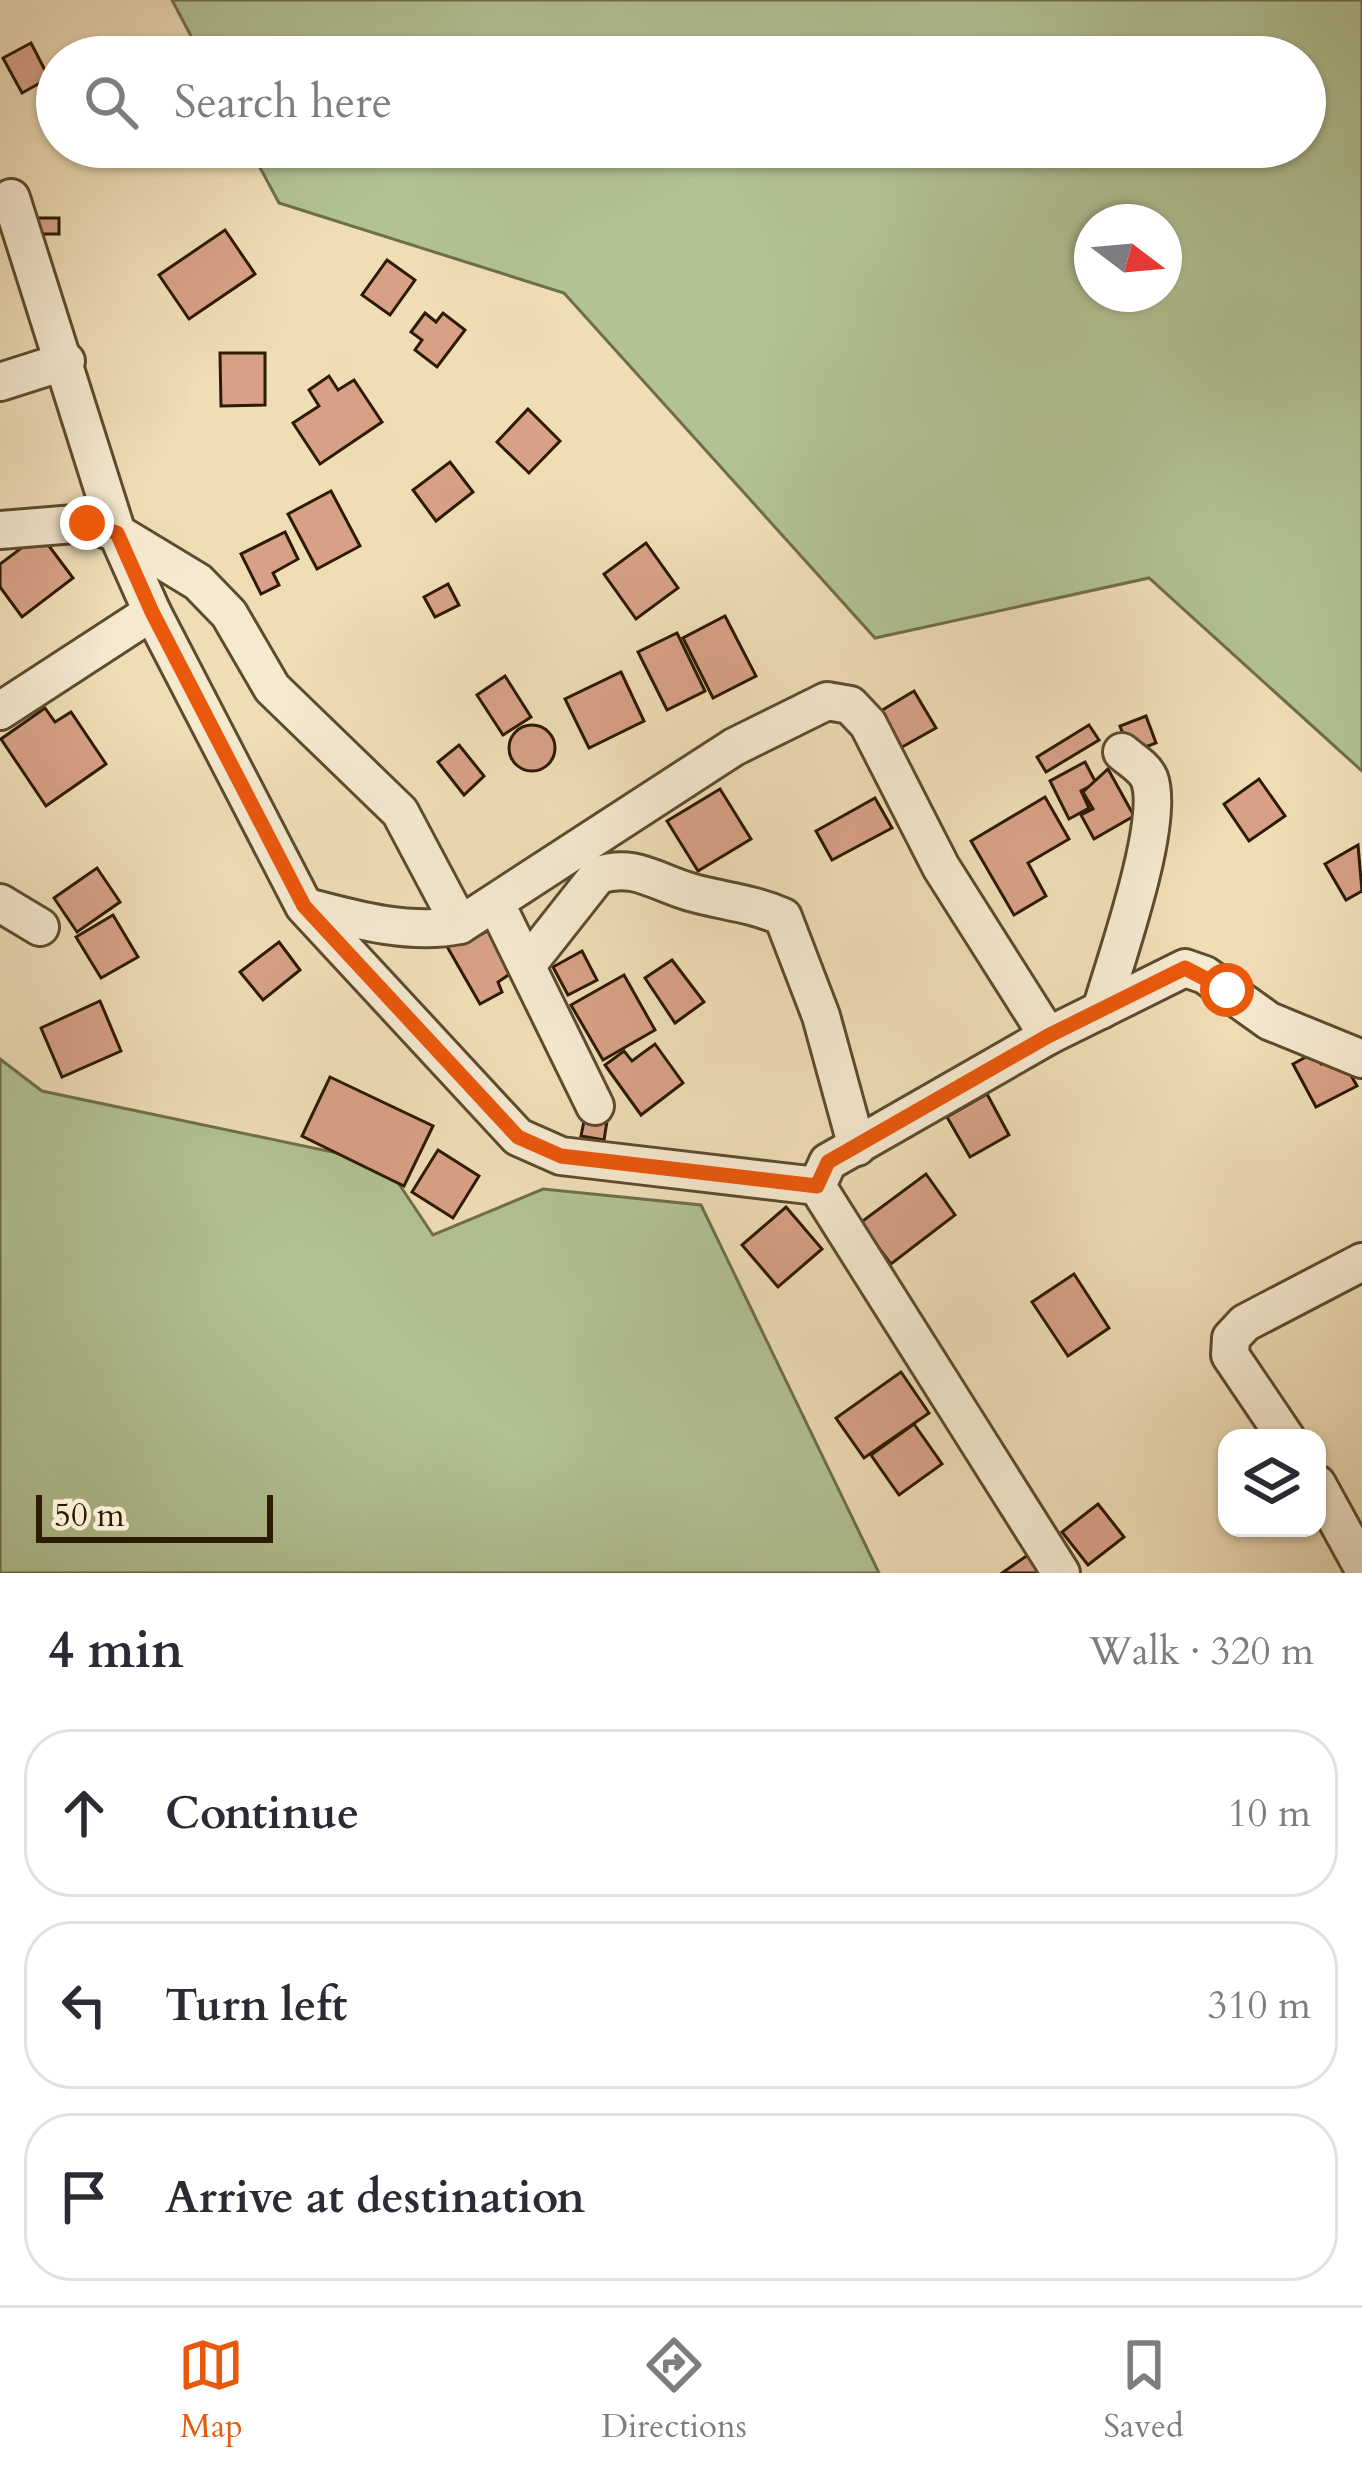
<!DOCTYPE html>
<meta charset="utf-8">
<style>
body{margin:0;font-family:Cardo,serif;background:#f7f7f7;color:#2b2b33}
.controls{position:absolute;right:36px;bottom:36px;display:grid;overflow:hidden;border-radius:24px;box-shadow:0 3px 9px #0004}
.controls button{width:108px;height:108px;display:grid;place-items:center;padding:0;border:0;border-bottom:3px solid #e1e1e2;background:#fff;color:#2b2b33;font:60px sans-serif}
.compass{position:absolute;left:1074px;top:204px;width:108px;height:108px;border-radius:50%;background:#fff;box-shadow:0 3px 9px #0004;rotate:106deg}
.scale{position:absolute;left:36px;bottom:30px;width:237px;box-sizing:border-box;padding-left:12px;border:6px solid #2c1a01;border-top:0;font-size:33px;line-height:42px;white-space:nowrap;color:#2c1a01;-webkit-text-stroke:9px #f5e9d0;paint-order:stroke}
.stop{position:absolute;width:36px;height:36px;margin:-27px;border:9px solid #ea580c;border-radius:50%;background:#fff}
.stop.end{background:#ea580c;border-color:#fff;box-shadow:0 3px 12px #0008}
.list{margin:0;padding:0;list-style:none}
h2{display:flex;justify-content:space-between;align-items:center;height:156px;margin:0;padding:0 48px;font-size:51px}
h2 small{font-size:39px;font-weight:400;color:#7c7c81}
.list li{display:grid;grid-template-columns:78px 1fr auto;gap:36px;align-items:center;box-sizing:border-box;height:168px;margin:0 24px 24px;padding:0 24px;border:3px solid #e1e1e2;border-radius:48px}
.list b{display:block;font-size:45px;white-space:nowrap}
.list em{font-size:39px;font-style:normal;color:#7c7c81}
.icon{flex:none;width:66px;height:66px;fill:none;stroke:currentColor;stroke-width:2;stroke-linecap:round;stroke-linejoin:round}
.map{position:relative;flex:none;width:1362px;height:1573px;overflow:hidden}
.search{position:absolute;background:#fff;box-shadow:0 3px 9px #0004;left:36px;right:36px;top:36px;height:132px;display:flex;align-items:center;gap:30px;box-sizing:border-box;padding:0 42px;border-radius:66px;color:#7c7c81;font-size:45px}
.sheet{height:732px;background:#fff}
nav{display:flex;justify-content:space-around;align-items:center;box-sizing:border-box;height:168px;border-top:3px solid #e1e1e2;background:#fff;font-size:33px;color:#7c7c81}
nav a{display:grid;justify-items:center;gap:6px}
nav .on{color:#ea580c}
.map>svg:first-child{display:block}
.green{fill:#b2c293;stroke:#6f6e4a;stroke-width:3;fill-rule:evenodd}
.building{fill:#d8a187;stroke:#2c1a01;stroke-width:3}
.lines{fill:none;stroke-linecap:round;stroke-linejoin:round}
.minor-casing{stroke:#5d4b2e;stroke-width:42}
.minor{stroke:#f5e9d0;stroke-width:36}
.route{stroke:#ea580c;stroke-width:15}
</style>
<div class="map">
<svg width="1362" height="1573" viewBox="0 0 1362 1573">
<rect width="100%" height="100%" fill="#efddb6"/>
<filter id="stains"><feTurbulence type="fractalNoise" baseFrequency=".00167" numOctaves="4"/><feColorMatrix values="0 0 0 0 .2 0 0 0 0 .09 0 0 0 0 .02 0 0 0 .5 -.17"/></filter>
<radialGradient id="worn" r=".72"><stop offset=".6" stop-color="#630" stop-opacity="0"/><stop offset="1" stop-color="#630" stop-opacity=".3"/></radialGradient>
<g class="green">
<path d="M 172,0 L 1362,0 L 1362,771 L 1149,578 L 875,638 L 564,293 L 279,203 L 249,147 L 1305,147 L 1305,57 L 202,57 ZM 1164,222 L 1164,294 L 1092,294 L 1092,222 Z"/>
<path d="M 0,1059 L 42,1091 L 385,1163 L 433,1235 L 543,1189 L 701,1205 L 879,1573 L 0,1573 Z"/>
</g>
<g class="building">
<path d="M 31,43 L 49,78 L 22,93 L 3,58 Z"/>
<path d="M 67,147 L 106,147 L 107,149 L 69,157 Z"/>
<rect x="36" y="218" width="23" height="16"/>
<path d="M 225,230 L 255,274 L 189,319 L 159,275 Z"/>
<path d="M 387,260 L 415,280 L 390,315 L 362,295 Z"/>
<path d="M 425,313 L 436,322 L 443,313 L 465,330 L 437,367 L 415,350 L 422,340 L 411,332 Z"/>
<path d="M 220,353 L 265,353 L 265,405 L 221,406 Z"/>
<path d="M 329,376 L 338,390 L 354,380 L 382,422 L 320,464 L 293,423 L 319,406 L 309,390 Z"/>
<path d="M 528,409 L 560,441 L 529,473 L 497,442 Z"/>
<path d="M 450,462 L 473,492 L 436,521 L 413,490 Z"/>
<path d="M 331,491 L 360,546 L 317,569 L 288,514 Z"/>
<path d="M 285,532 L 298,559 L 273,573 L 279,585 L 261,594 L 241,554 Z"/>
<path d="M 40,534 L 73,578 L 22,617 L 0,587 L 0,564 Z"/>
<path d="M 646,543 L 678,588 L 636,619 L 604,574 Z"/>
<path d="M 448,584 L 459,605 L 435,617 L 424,597 Z"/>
<path d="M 725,616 L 756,676 L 713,698 L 683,638 Z"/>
<path d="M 677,633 L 705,691 L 667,710 L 638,652 Z"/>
<path d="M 621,672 L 644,721 L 589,748 L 565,699 Z"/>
<path d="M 505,676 L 531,717 L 503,735 L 477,695 Z"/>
<path d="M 914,691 L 936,728 L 895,751 L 874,715 Z"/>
<path d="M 45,708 L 55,722 L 71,712 L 106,764 L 46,806 L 1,739 Z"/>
<path d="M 1146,716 L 1156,743 L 1130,753 L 1120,726 Z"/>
<path d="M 1089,725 L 1099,740 L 1046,772 L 1037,757 Z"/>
<circle cx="532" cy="748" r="23"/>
<path d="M 459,745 L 484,776 L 464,795 L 438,762 Z"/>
<path d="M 1085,762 L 1096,783 L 1081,791 L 1089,808 L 1069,819 L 1050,781 Z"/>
<path d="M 1108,769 L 1134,816 L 1094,839 L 1081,815 L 1093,809 L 1083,792 Z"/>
<path d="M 1259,779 L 1285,816 L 1249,841 L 1224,804 Z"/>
<path d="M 720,789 L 751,839 L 698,871 L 667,821 Z"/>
<path d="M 1045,797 L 1069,839 L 1028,863 L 1046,896 L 1014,915 L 971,841 Z"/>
<path d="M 875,798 L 892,828 L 832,860 L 816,831 Z"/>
<path d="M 1358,845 L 1362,891 L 1346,900 L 1325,864 Z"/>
<path d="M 97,868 L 120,902 L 77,932 L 54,898 Z"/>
<path d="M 113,915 L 138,957 L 101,978 L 76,937 Z"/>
<path d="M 497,926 L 520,967 L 498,982 L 502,992 L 480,1004 L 445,943 L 468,929 L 474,938 Z"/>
<path d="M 279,942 L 300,970 L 263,1000 L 240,972 Z"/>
<path d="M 582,951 L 597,980 L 568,995 L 553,967 Z"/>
<path d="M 672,960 L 704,1002 L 675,1023 L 645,978 Z"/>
<path d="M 624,975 L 655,1030 L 603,1060 L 571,1005 Z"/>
<path d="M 100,1001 L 121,1051 L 62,1077 L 41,1028 Z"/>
<path d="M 655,1044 L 683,1083 L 641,1115 L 605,1065 L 624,1051 L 632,1061 Z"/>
<path d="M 1315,1052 L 1321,1064 L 1339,1054 L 1357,1086 L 1316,1107 L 1293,1064 Z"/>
<path d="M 330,1077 L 433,1126 L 404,1186 L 302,1136 Z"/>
<path d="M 987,1094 L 1009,1135 L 970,1157 L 947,1117 Z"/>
<path d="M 586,1111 L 608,1115 L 604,1140 L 581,1136 Z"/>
<path d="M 438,1150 L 479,1176 L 453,1218 L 412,1192 Z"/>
<path d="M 926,1174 L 955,1215 L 891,1264 L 860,1223 Z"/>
<path d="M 786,1207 L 822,1249 L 778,1287 L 742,1245 Z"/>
<path d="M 1074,1274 L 1109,1328 L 1068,1356 L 1032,1302 Z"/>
<path d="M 901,1372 L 929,1413 L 864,1458 L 836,1418 Z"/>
<path d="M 914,1424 L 942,1464 L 899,1495 L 871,1455 Z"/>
<path d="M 1098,1504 L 1124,1537 L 1088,1565 L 1062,1532 Z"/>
<path d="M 1035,1550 L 1051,1573 L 1002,1573 Z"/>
</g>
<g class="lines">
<defs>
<g id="minor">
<path d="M 11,198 L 117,533 L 152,612 L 304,906 L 518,1137 L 561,1156 L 817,1186"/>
<path d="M 0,382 L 66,361"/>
<path d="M 0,530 L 87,523 L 117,533 L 198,582 L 229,614 L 272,688 L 400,812 L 460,925"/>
<path d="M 0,711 L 152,612"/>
<path d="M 0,903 L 40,927"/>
<path d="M 496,904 L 595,1106"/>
<path d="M 307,907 C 356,920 410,935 460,925 L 734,747 L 827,701 L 850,705 L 868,724 L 941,867 L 1048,1036"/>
<path d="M 527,965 L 598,875 C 635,863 655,882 690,892 C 721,901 752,903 783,917 L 821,1016 L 857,1147"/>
<path d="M 1101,1010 C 1115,962 1166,820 1149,778 C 1144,767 1131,760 1122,752"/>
<path d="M 1286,1438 L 1230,1355 L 1231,1338 L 1245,1323 L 1362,1262"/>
<path d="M 1317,1484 L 1362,1566"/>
<path d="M 1061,1573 L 817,1186 L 828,1162 L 1048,1036 L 1185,968 L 1205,975 L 1269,1021 L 1362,1059"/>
</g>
</defs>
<use href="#minor" class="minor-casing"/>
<use href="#minor" class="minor"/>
</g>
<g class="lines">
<path class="route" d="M 87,523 L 117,533 L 152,612 L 304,906 L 518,1137 L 561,1156 L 817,1186 L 828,1162 L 1048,1036 L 1185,968 L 1227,990"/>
</g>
<rect width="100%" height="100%" filter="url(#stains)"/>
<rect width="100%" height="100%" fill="url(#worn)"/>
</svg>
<div class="controls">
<button><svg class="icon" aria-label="layers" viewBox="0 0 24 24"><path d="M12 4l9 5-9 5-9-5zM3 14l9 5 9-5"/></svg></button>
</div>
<svg class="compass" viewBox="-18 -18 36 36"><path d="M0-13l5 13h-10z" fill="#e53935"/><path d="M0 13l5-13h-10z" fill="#7c7c81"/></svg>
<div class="scale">50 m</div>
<div class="stop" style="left:1227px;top:990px"></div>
<div class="stop end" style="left:87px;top:523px"></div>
<div class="search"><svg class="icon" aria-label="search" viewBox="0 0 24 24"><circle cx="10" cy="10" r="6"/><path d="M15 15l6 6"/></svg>Search here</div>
</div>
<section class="sheet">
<h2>4 min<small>Walk · 320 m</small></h2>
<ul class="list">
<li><svg class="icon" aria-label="ahead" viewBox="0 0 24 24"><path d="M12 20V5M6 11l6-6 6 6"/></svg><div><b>Continue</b></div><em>10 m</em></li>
<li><svg class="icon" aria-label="left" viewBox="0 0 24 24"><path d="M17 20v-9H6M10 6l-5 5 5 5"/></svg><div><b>Turn left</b></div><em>310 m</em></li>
<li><svg class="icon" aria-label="arrive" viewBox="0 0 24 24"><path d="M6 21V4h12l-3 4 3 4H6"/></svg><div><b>Arrive at destination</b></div></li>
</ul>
</section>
<nav>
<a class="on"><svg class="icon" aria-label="map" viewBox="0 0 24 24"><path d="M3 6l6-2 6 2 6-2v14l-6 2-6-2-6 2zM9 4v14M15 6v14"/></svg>Map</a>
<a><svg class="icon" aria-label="directions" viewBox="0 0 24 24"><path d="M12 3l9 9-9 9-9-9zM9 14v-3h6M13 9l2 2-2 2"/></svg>Directions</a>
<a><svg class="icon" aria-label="saved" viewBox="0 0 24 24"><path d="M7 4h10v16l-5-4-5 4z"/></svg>Saved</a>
</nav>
